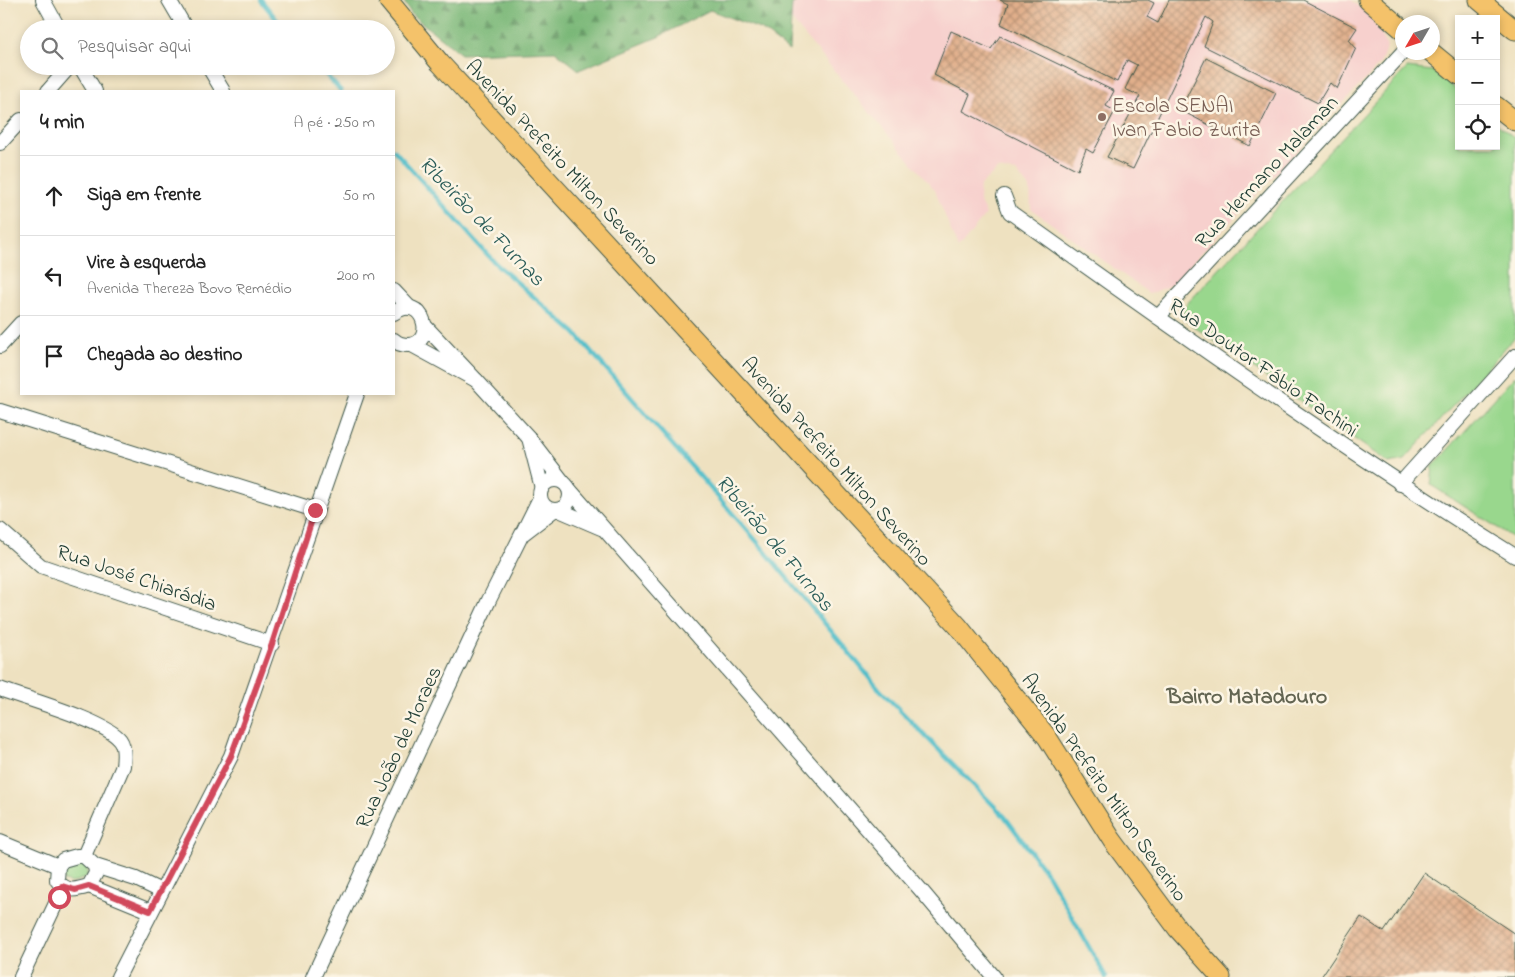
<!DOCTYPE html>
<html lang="pt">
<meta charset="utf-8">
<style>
body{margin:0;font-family:"Indie Flower",sans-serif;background:#f2f2f2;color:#222}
.controls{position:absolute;right:15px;top:15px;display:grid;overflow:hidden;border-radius:0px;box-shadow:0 2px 8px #0003}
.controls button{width:45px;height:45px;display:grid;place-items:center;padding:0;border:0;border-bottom:1px solid #e0e0e0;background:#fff;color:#222;font:25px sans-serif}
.compass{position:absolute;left:1395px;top:15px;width:45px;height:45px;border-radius:50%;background:#fff;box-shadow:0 2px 8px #0003;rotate:231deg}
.stop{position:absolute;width:15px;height:15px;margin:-11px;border:4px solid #d1495b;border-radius:50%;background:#fff}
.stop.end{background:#d1495b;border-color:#fff;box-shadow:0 1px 5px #0008}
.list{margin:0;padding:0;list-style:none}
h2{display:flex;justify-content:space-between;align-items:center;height:65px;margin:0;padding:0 20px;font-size:21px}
h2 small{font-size:16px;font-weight:400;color:#767676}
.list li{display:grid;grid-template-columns:32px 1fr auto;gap:15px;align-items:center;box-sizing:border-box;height:80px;padding:0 20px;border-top:1px solid #e0e0e0}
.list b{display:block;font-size:19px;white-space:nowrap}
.list p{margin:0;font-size:16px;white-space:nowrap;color:#767676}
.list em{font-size:16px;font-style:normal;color:#767676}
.icon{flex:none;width:28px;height:28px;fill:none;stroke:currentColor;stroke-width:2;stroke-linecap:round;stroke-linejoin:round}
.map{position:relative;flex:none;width:1515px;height:977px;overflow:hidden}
.search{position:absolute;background:#fff;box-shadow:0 2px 8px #0003;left:20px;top:20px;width:375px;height:55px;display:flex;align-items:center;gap:12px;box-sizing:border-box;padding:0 18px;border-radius:28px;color:#767676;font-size:19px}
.panel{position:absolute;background:#fff;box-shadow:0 2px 8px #0003;left:20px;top:90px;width:375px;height:305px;border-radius:0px}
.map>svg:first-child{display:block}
.built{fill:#f7d0cd}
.green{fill:#99d78d;stroke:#5c8a60}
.forest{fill:url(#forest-firs);stroke:#4c7a56}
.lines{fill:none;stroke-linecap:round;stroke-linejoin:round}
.stream{stroke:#50bdc9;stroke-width:4.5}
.building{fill:url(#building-cross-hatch)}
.minor-casing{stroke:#3e5649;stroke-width:16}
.major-casing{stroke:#3e5649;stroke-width:21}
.minor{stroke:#fff;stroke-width:14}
.major{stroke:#f4c26a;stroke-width:19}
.route{stroke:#d1495b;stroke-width:6}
.education-dot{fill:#8d6e63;stroke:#fcf5e5;stroke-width:2}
.labels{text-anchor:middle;stroke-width:5;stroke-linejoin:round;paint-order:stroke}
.education-label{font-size:21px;fill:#785e54;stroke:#fcf5e5;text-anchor:start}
.street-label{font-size:21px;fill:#1f3d34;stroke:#fcf5e5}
.water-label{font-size:22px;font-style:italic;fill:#2b5d59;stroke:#fcf5e5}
.neighbourhood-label{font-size:22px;font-weight:bold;fill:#636552;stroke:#fcf5e5}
</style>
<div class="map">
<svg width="1515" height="977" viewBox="0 0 1515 977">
<defs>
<pattern id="forest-firs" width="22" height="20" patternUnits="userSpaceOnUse" patternTransform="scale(1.25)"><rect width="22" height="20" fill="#7ab878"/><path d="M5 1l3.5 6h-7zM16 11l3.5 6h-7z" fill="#639763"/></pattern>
<pattern id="building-cross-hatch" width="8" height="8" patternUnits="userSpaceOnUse" patternTransform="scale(1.25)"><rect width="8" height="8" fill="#e1af8b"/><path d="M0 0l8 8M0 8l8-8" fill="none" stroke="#b69072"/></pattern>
</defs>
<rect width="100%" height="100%" fill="#fcf5e5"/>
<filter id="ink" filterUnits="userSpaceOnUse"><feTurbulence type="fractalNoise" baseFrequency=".02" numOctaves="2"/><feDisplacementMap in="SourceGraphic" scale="10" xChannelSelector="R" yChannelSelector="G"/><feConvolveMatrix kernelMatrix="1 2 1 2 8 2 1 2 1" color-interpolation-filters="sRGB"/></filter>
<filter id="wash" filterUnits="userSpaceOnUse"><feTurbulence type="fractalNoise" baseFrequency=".0096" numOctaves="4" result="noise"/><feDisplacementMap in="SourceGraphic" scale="20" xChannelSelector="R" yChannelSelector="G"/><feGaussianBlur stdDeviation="1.12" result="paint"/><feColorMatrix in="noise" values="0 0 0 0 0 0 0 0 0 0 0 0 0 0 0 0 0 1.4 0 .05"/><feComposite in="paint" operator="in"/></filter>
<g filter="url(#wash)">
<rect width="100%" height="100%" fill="#eee1c0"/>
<path class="built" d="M 802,0 L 1351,0 L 1371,17 L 1387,45 L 1380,64 L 1171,285 L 1150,294 L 1031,209 L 1030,189 L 1016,172 L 998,169 L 980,185 L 979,201 L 986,214 L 958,249 L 935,190 L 782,9 Z"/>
<g class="green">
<path d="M 1407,68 L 1433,71 L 1459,92 L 1459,146 L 1496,146 L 1496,123 L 1515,138 L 1515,337 L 1404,460 L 1389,463 L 1183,319 L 1184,307 Z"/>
<path d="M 1515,376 L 1515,539 L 1431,485 L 1433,466 Z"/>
<path d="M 81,862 L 87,868 L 87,877 L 72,883 L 64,881 L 62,869 L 65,866 Z"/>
</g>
<path class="forest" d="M 403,0 L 800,0 L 792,4 L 789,51 L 762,30 L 710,10 L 658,37 L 579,70 L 555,51 L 461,54 L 412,15 Z"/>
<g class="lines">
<g class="stream">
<path d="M 261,0 L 284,29"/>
<path d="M 318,66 L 341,91"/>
<path d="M 394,150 L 495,263 L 575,333 L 759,544 L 880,690 L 1005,817 L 1048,875 L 1106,977"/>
</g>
</g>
<g id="blocks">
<g class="building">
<path d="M 1000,0 L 1148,0 L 1154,3 L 1147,17 L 1158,23 L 1169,0 L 1303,0 L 1357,28 L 1349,40 L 1356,48 L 1337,89 L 1330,83 L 1318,103 L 1204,46 L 1213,22 L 1206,17 L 1133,169 L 1107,157 L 1140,96 L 1125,89 L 1137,65 L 1127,60 L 1117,82 L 1001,24 L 1008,4 Z"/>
<path d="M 951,31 L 991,49 L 1000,36 L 1114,91 L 1106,106 L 1115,111 L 1093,153 L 1086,149 L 1078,170 L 963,111 L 970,94 L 934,75 Z"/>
<path d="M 1206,58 L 1276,93 L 1250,146 L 1180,110 Z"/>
<path d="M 1424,873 L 1515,934 L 1515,977 L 1321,977 L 1361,917 L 1384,932 Z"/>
</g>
</g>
</g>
<g filter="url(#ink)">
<use href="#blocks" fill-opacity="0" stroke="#3e5649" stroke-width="1"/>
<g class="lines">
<defs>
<g id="minor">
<path d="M 43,0 L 59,29"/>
<path d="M 169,0 L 186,29"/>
<path d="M 80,66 L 95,91"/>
<path d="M 208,66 L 223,91"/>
<path d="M 48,91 L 70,66"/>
<path d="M 0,143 L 21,120"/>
<path d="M 1004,196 L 1010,212 C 1176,331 1342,448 1515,556"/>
<path d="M 394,291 L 410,308"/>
<path d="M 394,313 C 423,291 438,344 408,345 C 402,345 398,344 394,340"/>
<path d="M 1158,317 L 1403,52"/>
<path d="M 412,345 L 476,380 L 425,326"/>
<path d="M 0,346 L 21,323"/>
<path d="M 476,380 L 529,438"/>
<path d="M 0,411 L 315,510"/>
<circle cx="555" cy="495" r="15"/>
<path d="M 1400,484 L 1515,356"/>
<path d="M 542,488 L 529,438 L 563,482"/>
<path d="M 569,489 L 920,889 L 994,977"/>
<path d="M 559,510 L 601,528"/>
<path d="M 0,530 L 41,566 L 272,644"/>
<path d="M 524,533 L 554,510"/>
<path d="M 0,689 C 26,699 106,721 120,740 C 125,747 124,758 123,766 L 84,856"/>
<path d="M 0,842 L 58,866"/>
<path d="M 95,866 L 96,873 L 89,886 C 76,890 66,893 57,880 L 58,866 L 63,860 L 77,856 L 84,856 L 95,866 L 136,879 L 161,891"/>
<path d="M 89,886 L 150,911"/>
<path d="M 21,977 L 59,897 L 62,886"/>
<path d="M 118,977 L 231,756 L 357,394"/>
<path d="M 313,977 L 489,600 L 540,498"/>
</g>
<g id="major">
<path d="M 388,0 L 440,63 L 958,626 L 1047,737 L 1112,840 L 1178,929 L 1221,977"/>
<path d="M 1368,0 L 1402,29"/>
<path d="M 1479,0 L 1515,30"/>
<path d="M 1431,52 L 1459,75"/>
<path d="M 1496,106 L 1515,121"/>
</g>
</defs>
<use href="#minor" class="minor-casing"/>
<use href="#major" class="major-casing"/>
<use href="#minor" class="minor"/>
<use href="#major" class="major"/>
</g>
</g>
<g class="lines" filter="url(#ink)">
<path class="route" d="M 59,897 L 62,886 L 75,890 L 89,886 L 150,911 L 231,756 L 272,644 L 315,510"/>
</g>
<circle class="education-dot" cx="1102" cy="117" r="5"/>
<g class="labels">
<g class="education-label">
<text x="1112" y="112">Escola SENAI<tspan x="1112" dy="24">Ivan Fabio Zurita</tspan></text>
</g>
<g class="street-label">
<text transform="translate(563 162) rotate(47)" y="7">Avenida Prefeito Milton Severino</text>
<text transform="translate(1266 171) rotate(-47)" y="7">Rua Hermano Malaman</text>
<text transform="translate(1264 367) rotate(35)" y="7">Rua Doutor Fábio Fachini</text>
<text transform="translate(837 461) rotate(48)" y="7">Avenida Prefeito Milton Severino</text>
<text transform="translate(137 577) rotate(19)" y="7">Rua José Chiarádia</text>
<text transform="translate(398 747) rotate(-65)" y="7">Rua João de Moraes</text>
<text transform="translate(1105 787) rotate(55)" y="7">Avenida Prefeito Milton Severino</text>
</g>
<g class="water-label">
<text transform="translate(483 220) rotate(46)" y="8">Ribeirão de Furnas</text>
<text transform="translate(776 542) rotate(50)" y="8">Ribeirão de Furnas</text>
</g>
<g class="neighbourhood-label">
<text x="1247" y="703">Bairro Matadouro</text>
</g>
</g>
</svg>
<div class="controls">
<button>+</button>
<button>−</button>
<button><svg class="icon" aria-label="locate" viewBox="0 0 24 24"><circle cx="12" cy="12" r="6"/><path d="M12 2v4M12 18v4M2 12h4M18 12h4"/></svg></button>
</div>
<svg class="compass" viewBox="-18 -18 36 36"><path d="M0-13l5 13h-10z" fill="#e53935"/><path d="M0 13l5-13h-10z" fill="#767676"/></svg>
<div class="stop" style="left:59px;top:897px"></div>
<div class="stop end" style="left:315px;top:510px"></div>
<div class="search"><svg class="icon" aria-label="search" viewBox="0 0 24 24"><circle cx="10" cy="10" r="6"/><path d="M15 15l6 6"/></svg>Pesquisar aqui</div>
<section class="panel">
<h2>4 min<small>A pé · 250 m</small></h2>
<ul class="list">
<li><svg class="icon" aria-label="ahead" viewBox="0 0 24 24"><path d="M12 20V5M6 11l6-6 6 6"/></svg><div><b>Siga em frente</b></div><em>50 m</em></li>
<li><svg class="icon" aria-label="left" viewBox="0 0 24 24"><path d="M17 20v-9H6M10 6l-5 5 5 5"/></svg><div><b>Vire à esquerda</b><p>Avenida Thereza Bovo Remédio</p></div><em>200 m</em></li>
<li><svg class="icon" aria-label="arrive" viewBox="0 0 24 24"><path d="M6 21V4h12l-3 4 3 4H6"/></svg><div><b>Chegada ao destino</b></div></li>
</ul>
</section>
</div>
